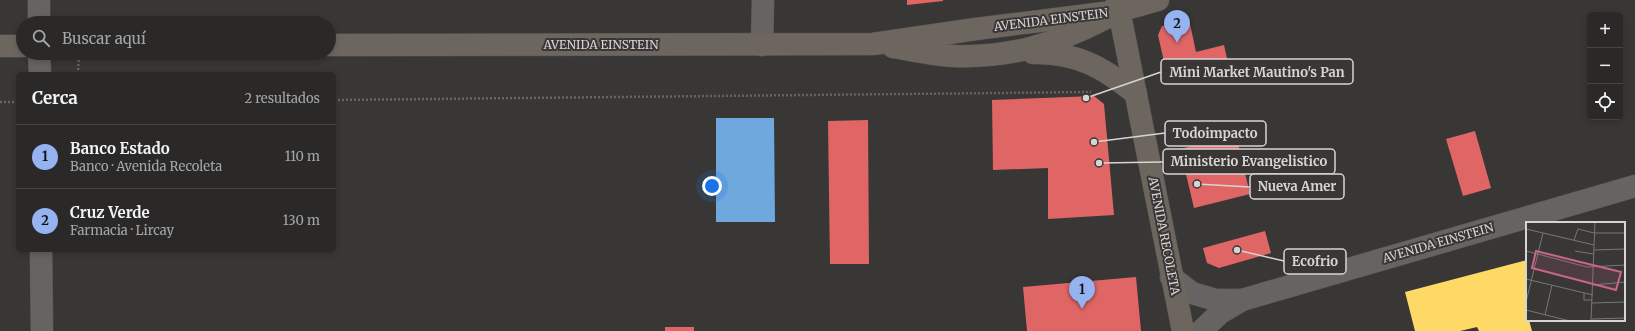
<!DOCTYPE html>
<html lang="es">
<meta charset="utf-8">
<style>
body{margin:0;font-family:Merriweather,serif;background:#363534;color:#f1f3f6}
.controls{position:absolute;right:12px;top:12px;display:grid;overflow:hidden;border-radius:6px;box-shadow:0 2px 6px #0003}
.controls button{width:36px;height:36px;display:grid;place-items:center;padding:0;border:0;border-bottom:1px solid #464545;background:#2a2928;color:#f1f3f6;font:20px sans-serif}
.you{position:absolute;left:712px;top:186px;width:14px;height:14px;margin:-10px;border:3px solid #fff;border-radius:50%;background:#1a73e8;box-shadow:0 0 0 6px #1a73e833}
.badge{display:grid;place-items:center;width:26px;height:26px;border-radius:50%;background:#95b2f1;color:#111;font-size:13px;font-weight:700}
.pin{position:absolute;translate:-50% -33px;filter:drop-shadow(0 1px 2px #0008)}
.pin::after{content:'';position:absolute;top:21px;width:14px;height:12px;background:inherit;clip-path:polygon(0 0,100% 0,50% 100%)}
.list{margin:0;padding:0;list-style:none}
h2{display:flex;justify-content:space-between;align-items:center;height:52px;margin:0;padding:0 16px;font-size:17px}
h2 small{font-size:13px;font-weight:400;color:#a5a6a8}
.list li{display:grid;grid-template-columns:26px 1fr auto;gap:12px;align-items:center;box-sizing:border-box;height:64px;padding:0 16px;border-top:1px solid #464545}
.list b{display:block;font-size:15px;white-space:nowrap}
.list p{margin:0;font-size:13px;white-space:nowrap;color:#a5a6a8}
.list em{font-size:13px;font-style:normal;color:#a5a6a8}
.icon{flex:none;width:22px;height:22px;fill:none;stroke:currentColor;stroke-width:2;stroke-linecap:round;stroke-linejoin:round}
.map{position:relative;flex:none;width:1635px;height:331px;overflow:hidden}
.search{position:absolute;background:#2a2928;box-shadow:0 2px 6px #0003;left:16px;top:16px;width:320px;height:44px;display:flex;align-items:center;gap:10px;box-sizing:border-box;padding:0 14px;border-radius:22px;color:#a5a6a8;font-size:15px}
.panel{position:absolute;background:#2a2928;box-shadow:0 2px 6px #0003;left:16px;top:72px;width:320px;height:180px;border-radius:6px}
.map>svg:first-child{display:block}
.homes{fill:#ffd966}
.shops{fill:#e06666}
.schools{fill:#6fa8dc}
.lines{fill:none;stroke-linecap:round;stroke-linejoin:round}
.minor-casing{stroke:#575655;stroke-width:23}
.major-casing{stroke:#575655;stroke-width:23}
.path{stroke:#656463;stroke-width:2.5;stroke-dasharray:2 2;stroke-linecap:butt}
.minor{stroke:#656463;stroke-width:22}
.major{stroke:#6d665f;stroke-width:22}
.labels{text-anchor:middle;stroke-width:4;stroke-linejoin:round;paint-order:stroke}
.street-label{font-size:12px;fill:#d7d5d4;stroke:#393635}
.inset-road{fill:none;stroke:#787675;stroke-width:1}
.view{fill:#ca648b;fill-opacity:0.15;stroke:#ca648b;stroke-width:2}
.inset-edge{fill:none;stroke:#d7d5d4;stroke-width:2}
.leader{fill:none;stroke:#d7d5d4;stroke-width:1.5}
.callout-dot{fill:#d7d5d4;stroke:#393635;stroke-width:1.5}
.callout{fill:#393635;stroke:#d7d5d4;stroke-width:1.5}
.callout-label{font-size:13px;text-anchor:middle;font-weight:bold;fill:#d7d5d4}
</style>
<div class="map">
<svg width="1635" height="331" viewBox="0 0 1635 331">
<rect width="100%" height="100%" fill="#383736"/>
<path class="homes" d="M 1527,260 L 1527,320 L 1529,320 L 1532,331 L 1479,331 L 1477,327 L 1460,331 L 1415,331 L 1405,292 Z"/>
<g class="shops">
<path d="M 907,0 L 943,0 L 943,1 L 907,5 Z"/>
<path d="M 1189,19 L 1196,52 L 1224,45 L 1229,67 L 1169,84 L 1158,35 L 1162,26 Z"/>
<path d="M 1094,96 L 1104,104 L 1114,215 L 1048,219 L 1048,168 L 993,170 L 992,100 Z"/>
<path d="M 868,120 L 869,264 L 830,264 L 828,121 Z"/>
<path d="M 1475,131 L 1491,188 L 1463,196 L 1446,139 Z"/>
<path d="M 1236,135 L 1250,194 L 1194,208 L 1180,149 Z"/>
<path d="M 1265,231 L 1271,253 L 1219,268 L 1207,263 L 1203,248 Z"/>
<path d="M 1136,277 L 1141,331 L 1027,331 L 1023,287 Z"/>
<rect x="665" y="327" width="29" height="4"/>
</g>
<path class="schools" d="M 716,118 L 774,118 L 775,222 L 716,222 Z"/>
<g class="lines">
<defs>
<g id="minor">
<path d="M 39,0 L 39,23"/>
<path d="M 762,45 L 763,0"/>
<path d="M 39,53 L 40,74"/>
<path d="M 41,250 L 42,331"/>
<path d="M 1171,277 L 1192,293 L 1216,300 L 1242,300 L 1635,186"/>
<path d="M 1201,331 L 1220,313 L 1242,300"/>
</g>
<g id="major">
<path d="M 1117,0 L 1183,331"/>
<path d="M 329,45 L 873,44 L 976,29 L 1119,11 L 1158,0"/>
<path d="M 0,46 L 23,46"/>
<path d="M 893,47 C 913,50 934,55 954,56 C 1010,58 1056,44 1106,18"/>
<path d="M 1033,53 C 1076,52 1103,67 1136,94"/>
</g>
</defs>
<use href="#minor" class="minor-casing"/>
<use href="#major" class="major-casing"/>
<g class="path">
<path d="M 78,74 L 79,53"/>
<path d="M 334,100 L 1091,92"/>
<path d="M 0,102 L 18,102"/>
</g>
<use href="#minor" class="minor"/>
<use href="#major" class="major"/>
</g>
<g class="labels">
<g class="street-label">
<text transform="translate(1051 20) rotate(-7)" y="4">AVENIDA EINSTEIN</text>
<text x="601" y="49">AVENIDA EINSTEIN</text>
<text transform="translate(1164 236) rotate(79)" y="4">AVENIDA RECOLETA</text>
<text transform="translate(1438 243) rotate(-16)" y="4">AVENIDA EINSTEIN</text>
</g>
</g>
<g transform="translate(1526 222)">
<rect width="99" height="99" fill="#383736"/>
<path class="inset-road" d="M 0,7 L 68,23M 48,18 L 52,7 L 68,11 L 99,11M 68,28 L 99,27M 0,29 L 61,45 L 99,43M 49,29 L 67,32M 0,57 L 67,73M 67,63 L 99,60M 58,71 L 58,78 L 66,78M 0,80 L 17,11M 66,81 L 99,80M 0,88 L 44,99M 19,93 L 26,63M 66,97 L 99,96M 65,99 L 69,0"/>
<path class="view" d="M 10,29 L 95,50 L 90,68 L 6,46 Z"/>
<rect width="99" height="99" class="inset-edge"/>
</g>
<path class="leader" d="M1086 98L1161 72M1094 142L1165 133M1099 163L1163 162M1197 184L1250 187M1237 250L1284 261"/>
<g class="callout-dot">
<circle cx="1086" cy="98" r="4"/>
<circle cx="1094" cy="142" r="4"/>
<circle cx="1099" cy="163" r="4"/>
<circle cx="1197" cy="184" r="4"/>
<circle cx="1237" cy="250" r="4"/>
</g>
<g class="callout">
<rect x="1161" y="59" width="192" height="25" rx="4"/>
<rect x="1165" y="121" width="101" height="25" rx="4"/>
<rect x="1163" y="149" width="172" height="25" rx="4"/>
<rect x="1250" y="174" width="94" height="25" rx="4"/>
<rect x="1284" y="249" width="62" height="25" rx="4"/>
</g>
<g class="callout-label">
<text x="1257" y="77">Mini Market Mautino's Pan</text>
<text x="1215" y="138">Todoimpacto</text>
<text x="1249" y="166">Ministerio Evangelistico</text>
<text x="1297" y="191">Nueva Amer</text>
<text x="1315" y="266">Ecofrio</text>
</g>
</svg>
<div class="controls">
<button>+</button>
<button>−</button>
<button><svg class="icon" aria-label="locate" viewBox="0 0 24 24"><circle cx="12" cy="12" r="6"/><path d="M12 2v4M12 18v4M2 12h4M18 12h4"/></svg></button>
</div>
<div class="you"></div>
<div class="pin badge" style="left:1082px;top:309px">1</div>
<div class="pin badge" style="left:1177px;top:43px">2</div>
<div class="search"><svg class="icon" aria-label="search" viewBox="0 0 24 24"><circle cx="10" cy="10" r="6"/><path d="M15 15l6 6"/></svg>Buscar aquí</div>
<section class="panel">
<h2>Cerca<small>2 resultados</small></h2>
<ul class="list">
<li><span class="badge">1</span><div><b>Banco Estado</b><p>Banco · Avenida Recoleta</p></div><em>110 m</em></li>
<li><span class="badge">2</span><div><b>Cruz Verde</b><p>Farmacia · Lircay</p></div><em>130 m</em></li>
</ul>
</section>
</div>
